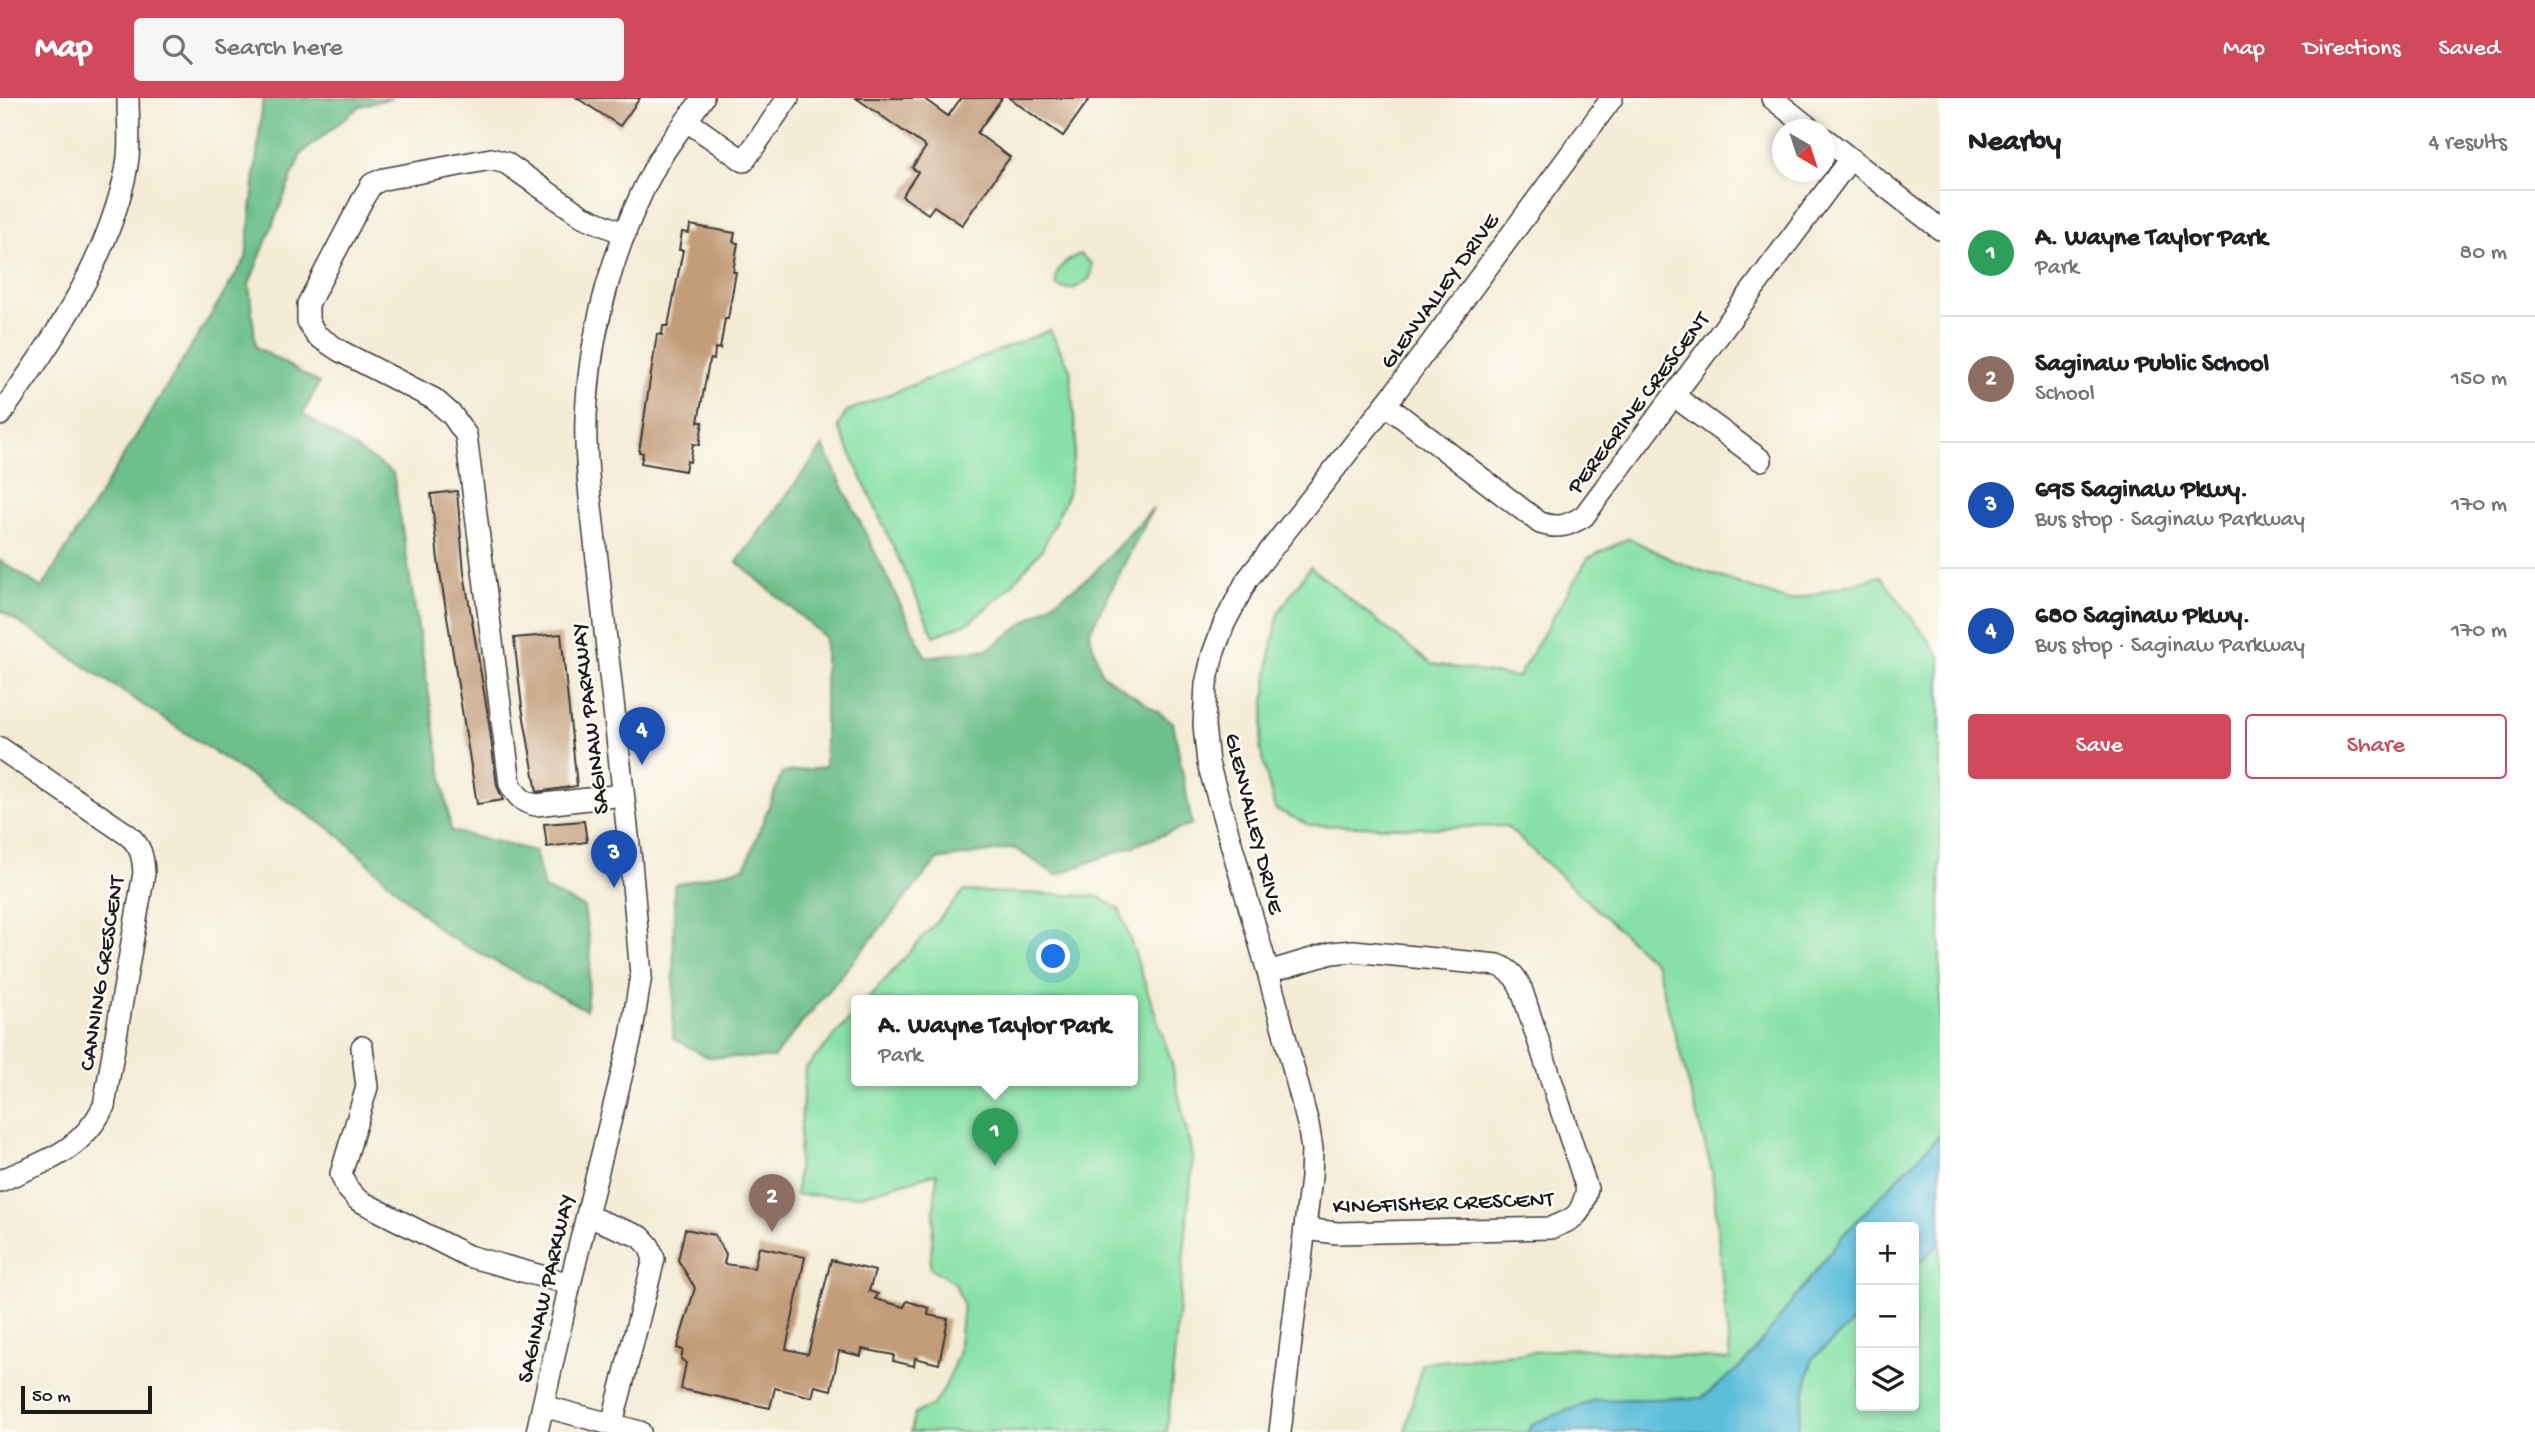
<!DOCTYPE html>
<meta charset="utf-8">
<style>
body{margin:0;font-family:"Gochi Hand",sans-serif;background:#f6f6f6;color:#202124}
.controls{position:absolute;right:21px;bottom:21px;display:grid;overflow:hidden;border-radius:7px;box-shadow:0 4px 10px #0003}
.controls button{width:63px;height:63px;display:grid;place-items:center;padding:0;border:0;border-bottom:2px solid #e0e0e0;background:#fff;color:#202124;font:35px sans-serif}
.compass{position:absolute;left:1772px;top:21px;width:63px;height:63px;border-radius:50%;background:#fff;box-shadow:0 4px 10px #0003;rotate:141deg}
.scale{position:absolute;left:21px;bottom:18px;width:131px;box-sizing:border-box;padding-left:7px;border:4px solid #1c1c1c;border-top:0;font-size:19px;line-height:24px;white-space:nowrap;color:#1c1c1c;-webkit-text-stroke:5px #fdfcf7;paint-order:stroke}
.you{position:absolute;left:1054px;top:859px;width:24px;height:24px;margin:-18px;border:5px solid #fff;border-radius:50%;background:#1a73e8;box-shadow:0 0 0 10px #1a73e833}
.badge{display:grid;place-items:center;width:46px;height:46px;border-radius:50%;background:#d1495b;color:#fff;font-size:23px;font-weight:700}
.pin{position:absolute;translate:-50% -58px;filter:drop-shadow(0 2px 4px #0008)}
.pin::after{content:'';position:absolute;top:37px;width:24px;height:21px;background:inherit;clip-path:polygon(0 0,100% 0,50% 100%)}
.popup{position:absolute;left:851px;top:897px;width:287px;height:91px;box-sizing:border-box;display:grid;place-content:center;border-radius:7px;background:#fff;filter:drop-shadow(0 2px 5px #0005);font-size:23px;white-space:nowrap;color:#757577}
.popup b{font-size:26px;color:#202124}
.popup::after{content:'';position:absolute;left:50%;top:100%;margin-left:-14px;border:14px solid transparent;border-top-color:#fff}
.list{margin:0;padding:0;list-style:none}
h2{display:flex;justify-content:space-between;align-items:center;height:91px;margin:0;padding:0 28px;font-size:30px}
h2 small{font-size:23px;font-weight:400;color:#757577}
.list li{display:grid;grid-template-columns:46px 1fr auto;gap:21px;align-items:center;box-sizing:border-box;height:126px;padding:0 28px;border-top:2px solid #e0e0e0}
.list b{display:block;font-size:26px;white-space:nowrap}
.list p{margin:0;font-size:23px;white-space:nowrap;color:#757577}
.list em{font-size:23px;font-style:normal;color:#757577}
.actions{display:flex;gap:14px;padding:21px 28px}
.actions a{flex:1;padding:16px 0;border:2px solid #d1495b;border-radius:7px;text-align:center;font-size:24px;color:#d1495b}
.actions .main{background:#d1495b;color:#fff}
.icon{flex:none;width:38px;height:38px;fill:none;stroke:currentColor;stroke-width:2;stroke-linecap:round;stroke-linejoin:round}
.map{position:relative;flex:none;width:1940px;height:1334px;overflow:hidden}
header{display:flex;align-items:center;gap:42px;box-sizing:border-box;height:98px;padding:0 35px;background:#d1495b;color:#fff}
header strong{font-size:33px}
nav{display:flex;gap:38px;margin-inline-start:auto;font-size:24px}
.search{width:490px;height:63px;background:#f6f6f6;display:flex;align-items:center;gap:18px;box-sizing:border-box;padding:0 24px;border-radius:7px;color:#757577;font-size:26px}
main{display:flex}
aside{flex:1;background:#fff}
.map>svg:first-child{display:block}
.green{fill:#87e1a6;stroke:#527e61;stroke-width:2}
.forest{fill:#6dbf8b;stroke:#446e54;stroke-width:2}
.water{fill:#5bbdd9;stroke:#3c6c7a;stroke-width:2}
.building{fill:#c39d7a}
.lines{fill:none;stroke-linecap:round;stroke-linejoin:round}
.minor-casing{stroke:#3c3b38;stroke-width:24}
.minor{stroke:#fff;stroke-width:21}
.labels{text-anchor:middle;stroke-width:5;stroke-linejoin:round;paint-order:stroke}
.street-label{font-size:23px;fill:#1c1c1c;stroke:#fdfcf7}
</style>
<header>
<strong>Map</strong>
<div class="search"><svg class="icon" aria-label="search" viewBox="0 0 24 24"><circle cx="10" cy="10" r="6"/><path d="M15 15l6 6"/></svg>Search here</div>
<nav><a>Map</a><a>Directions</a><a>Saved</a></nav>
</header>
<main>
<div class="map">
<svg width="1940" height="1334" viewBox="0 0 1940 1334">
<rect width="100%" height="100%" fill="#fdfcf7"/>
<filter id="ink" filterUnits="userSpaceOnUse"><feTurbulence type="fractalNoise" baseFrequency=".0143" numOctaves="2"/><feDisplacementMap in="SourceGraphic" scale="14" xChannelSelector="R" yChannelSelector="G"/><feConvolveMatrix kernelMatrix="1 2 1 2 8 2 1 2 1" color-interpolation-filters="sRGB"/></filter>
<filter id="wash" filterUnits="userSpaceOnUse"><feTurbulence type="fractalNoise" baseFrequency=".00686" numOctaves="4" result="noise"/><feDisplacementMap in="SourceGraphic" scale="28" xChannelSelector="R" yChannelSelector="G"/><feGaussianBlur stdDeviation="1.57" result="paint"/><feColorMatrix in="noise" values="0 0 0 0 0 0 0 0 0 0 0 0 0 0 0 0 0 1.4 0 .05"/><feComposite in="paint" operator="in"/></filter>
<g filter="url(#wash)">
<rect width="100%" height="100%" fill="#f3ebd4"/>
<g class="green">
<path d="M 1080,156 L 1092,166 L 1090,180 C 1079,189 1071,195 1057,188 C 1052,171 1066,163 1080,156 Z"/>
<path d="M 1050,232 L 1070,271 L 1076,342 L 1068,396 L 1043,450 L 1007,492 L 970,524 L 934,538 L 838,328 L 847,313 Z"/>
<path d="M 1629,440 L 1674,463 L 1789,503 L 1881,478 L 1940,558 L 1940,1037 L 1844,1136 L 1745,1265 L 1702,1300 L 1595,1302 L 1534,1325 L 1527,1334 L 1405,1334 L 1422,1265 L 1575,1250 L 1730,1262 L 1712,1073 L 1656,866 L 1506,728 L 1433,730 L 1309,727 L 1275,711 L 1260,651 L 1270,559 L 1279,514 L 1310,469 L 1431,566 L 1518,579 L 1588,460 Z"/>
<path d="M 964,793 L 1097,798 L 1120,812 L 1171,962 L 1193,1061 L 1167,1334 L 911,1334 L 915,1315 L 932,1308 L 944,1291 L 958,1256 L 963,1207 L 955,1185 L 930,1170 L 937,1075 L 859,1098 L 796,1097 L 805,971 L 857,913 L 857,982 L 1133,982 L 1133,902 L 867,902 Z"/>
<path d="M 1940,1145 L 1940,1334 L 1796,1334 L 1812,1261 L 1861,1217 L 1861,1308 L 1914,1308 L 1914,1170 Z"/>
</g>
<g class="forest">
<path d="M 263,0 L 392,0 L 360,8 L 301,56 L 249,186 L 256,249 L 319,285 L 303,316 L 393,375 L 451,733 L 535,753 L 544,791 L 584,809 L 591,860 L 586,912 L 444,836 L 336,735 L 0,512 L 0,462 L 42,490 L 246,160 Z"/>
<path d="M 823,348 L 926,559 L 988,551 L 1092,477 L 1153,410 L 1089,535 L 1102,576 L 1173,624 L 1192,726 L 1056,777 L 1014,750 L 937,762 L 773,960 L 707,959 L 673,940 L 674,787 L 745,769 L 782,675 L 825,669 L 825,539 L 737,464 Z"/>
</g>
<path class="water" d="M 1940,1037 L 1940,1145 L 1914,1170 L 1914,1129 L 1861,1129 L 1861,1217 L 1812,1261 L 1796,1334 L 1527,1334 L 1534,1325 L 1595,1302 L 1702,1300 L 1745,1265 L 1844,1136 Z"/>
<g id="blocks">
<g class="building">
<path d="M 577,0 L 640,0 L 620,28 Z"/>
<path d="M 856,0 L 923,0 L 948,18 L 961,0 L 1002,0 L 977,35 L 1010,59 L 962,127 L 934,108 L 928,116 L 902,98 L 918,74 L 912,70 L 926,49 Z"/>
<path d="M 1009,0 L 1090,0 L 1063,38 Z"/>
<path d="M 690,127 L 735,135 L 733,144 L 738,145 L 733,174 L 736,174 L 728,221 L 725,221 L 720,251 L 715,250 L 714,262 L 711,261 L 708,269 L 698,324 L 703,324 L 699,347 L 693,346 L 690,364 L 687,363 L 685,373 L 641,365 L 643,355 L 639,354 L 657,236 L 662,237 L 663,228 L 668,228 L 683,152 L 679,152 L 682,134 L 689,135 Z"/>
<path d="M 457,393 L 464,475 L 488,618 L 497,688 L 503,702 L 477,706 L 438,462 L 431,396 Z"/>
<path d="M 561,536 L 577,688 L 537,694 L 522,609 L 514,540 Z"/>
<path d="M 584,723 L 587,744 L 547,749 L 544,726 Z"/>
<path d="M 685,1131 L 715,1137 L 726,1156 L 724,1166 L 754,1170 L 759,1149 L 805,1159 L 786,1251 L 808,1256 L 831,1162 L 875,1173 L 869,1193 L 878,1196 L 875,1201 L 904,1209 L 907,1203 L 929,1210 L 928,1217 L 948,1221 L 939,1266 L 915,1260 L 914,1268 L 893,1263 L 894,1257 L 862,1251 L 861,1258 L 839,1253 L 831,1292 L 815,1288 L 812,1299 L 775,1290 L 770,1310 L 681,1291 L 686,1265 L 681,1261 L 683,1252 L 677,1250 L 695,1190 L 678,1162 Z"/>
</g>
</g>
</g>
<g filter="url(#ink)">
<use href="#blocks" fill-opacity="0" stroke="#3c3b38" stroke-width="2"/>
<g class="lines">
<defs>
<g id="minor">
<path d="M 1772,0 L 1812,32"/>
<path d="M 687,23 L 744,63 L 788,0"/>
<path d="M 1825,41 L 1940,131"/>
<path d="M 1674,298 L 1761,362"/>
<path d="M 1386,307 L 1540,425 C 1558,431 1568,428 1584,418 L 1850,61"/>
<path d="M 0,317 C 44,255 87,194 112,122 C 119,102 126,80 128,59 C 130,40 128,19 128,0"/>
<path d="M 0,650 L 128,737 C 141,748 143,758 144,775 L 104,1008 C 80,1055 45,1063 0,1083"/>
<path d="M 623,697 L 536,707 C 523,705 517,698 510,686 L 466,337 L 452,317 L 434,301 L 340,253 L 316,237 L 308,223 L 308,206 L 365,97 L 372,86 L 384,81 L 491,61 L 506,65 L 582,118 L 625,136"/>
<path d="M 1268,874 L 1332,855 L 1353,853 L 1498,867 C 1510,872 1515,878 1521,890 L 1587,1091 C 1581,1118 1576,1120 1551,1130 L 1337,1135 L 1305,1131"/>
<path d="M 362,949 L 367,989 L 341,1076 L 347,1090 L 358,1102 L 468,1158 L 570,1186"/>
<path d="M 587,1118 L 641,1139 L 649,1148 L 654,1161 L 612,1326"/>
<path d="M 543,1308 L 640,1334"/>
<path d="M 537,1334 L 570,1186 L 631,939 L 641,877 L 631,764 L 590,399 C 587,367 584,335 587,303 C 592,222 618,136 657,65 C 670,43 688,21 703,0"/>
<path d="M 1280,1334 L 1311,1080 L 1312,1051 L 1308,1026 L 1268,874 L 1208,665 L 1204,627 L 1206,586 L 1213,556 L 1224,526 L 1247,482 L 1396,293 L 1612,0"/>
</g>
</defs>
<use href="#minor" class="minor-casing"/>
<use href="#minor" class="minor"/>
</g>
</g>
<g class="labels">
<g class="street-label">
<text transform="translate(1438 192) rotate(-54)" y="8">GLENVALLEY DRIVE</text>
<text transform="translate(1637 304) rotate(-53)" y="8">PEREGRINE CRESCENT</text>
<text transform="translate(588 621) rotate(-97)" y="8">SAGINAW PARKWAY</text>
<text transform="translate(1256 725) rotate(76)" y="8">GLENVALLEY DRIVE</text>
<text transform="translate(100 875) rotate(-81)" y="8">CANNING CRESCENT</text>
<text transform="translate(1443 1103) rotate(-2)" y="8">KINGFISHER CRESCENT</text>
<text transform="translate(544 1190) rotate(-77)" y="8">SAGINAW PARKWAY</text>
</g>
</g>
</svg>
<div class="controls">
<button>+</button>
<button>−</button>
<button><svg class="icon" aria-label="layers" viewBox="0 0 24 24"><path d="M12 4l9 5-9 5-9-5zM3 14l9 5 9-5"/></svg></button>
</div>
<svg class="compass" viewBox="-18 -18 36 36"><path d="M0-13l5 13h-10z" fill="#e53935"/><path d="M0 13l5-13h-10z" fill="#757577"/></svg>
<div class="scale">50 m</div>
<div class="you"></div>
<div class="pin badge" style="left:995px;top:1068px;background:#2e9e5b">1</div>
<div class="popup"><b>A. Wayne Taylor Park</b>Park</div>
<div class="pin badge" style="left:772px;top:1134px;background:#8d6e63">2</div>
<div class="pin badge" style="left:614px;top:790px;background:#1a4fb4">3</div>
<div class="pin badge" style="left:642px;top:667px;background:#1a4fb4">4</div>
</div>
<aside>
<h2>Nearby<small>4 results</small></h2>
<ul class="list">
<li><span class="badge" style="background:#2e9e5b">1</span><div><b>A. Wayne Taylor Park</b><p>Park</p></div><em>80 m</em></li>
<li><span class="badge" style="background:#8d6e63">2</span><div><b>Saginaw Public School</b><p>School</p></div><em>150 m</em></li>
<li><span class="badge" style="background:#1a4fb4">3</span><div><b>695 Saginaw Pkwy.</b><p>Bus stop · Saginaw Parkway</p></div><em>170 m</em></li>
<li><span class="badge" style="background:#1a4fb4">4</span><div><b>680 Saginaw Pkwy.</b><p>Bus stop · Saginaw Parkway</p></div><em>170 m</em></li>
</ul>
<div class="actions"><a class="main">Save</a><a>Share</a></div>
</aside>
</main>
